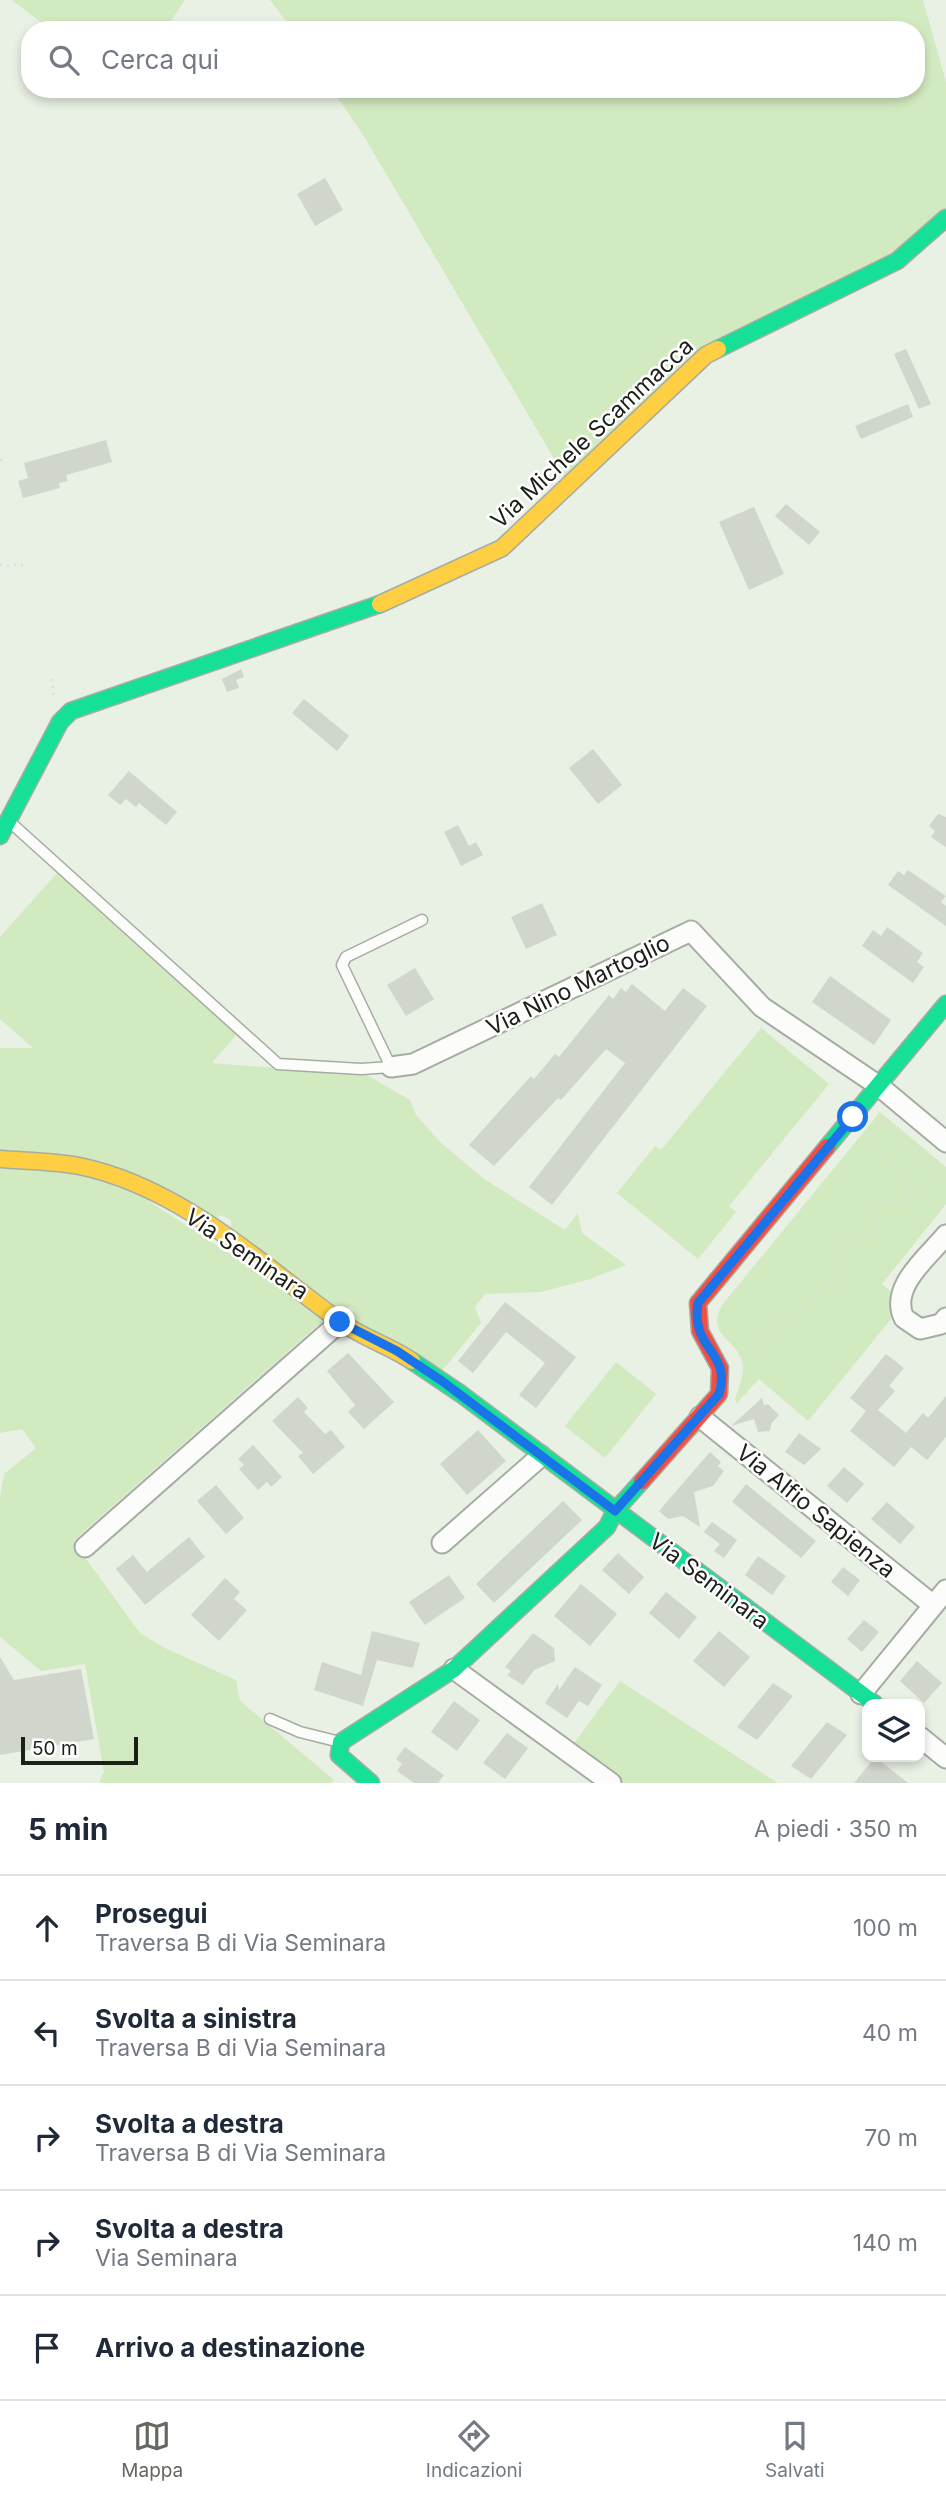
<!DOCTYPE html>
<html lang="it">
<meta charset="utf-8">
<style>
body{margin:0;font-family:Inter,sans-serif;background:#f2f2f3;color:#1f2937}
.controls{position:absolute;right:21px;bottom:21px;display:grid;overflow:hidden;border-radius:14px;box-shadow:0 4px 10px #0003}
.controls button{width:63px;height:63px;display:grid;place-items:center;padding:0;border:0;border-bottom:2px solid #e0e1e3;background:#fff;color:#1f2937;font:35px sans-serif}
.scale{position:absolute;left:21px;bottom:18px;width:117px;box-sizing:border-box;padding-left:7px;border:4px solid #1c2019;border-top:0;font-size:19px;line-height:24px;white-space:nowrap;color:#1c2019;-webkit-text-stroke:5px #fff;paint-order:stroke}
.stop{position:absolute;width:21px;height:21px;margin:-16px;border:5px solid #1a73e8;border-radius:50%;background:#fff}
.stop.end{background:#1a73e8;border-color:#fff;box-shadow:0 2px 7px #0008}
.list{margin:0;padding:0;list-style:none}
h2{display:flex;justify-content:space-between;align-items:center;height:91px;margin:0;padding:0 28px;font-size:30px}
h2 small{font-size:23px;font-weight:400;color:#747a83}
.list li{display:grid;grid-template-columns:46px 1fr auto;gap:21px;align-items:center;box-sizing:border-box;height:105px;padding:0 28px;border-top:2px solid #e0e1e3}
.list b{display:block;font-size:26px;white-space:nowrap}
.list p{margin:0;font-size:23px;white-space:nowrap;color:#747a83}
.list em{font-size:23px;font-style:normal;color:#747a83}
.icon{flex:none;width:38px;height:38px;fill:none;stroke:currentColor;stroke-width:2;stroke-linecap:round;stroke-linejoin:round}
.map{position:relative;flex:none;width:946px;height:1783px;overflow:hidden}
.search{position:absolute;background:#fff;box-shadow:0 4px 10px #0003;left:21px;right:21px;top:21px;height:77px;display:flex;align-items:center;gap:18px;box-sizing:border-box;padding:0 24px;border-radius:28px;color:#747a83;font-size:26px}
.sheet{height:616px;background:#fff}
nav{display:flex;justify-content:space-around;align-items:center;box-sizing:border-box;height:98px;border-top:2px solid #e0e1e3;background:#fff;font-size:19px;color:#747a83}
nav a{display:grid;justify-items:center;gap:4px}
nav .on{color:#646960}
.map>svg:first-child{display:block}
.green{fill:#d2eac0}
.building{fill:#d1d6cd}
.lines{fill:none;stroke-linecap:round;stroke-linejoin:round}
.lane-casing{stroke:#a6aca3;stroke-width:13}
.street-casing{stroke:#a6aca3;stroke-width:23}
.fast-casing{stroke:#a6aca3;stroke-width:19}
.slow-casing{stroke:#a6aca3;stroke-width:19}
.jam-casing{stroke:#a6aca3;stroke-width:19}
.path{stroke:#dbddda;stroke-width:2.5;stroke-dasharray:2 5;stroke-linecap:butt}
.lane{stroke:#fcfdfb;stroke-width:10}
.street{stroke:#fcfdfb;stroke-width:19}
.fast{stroke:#16e098;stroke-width:16}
.slow{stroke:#ffcf43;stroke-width:16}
.jam{stroke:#f24e42;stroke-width:16}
.route{stroke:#1a73e8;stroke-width:9}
.labels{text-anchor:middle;stroke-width:5;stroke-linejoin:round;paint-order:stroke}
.street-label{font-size:23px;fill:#1c2019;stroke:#fff}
</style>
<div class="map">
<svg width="946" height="1783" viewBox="0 0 946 1783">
<rect width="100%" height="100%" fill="#e9f0e4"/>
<g class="green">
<path d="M 12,0 L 185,0 L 165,30 L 51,30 Z"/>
<path d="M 270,0 L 923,0 L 946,82 L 946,210 L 908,246 L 696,352 L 566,479 L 365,138 L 332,89 L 916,89 L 916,30 L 293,30 Z"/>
<path d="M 57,873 L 238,1033 L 212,1063 L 367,1075 L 410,1100 L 416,1115 L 440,1142 L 484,1179 L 565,1230 L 578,1213 L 582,1233 L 626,1265 L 590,1279 L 541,1292 L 485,1294 L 475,1307 L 481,1323 L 441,1372 L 350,1319 L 355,1310 L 349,1306 L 343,1315 L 231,1233 L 231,1221 L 222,1215 L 211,1221 L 0,1152 L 0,1048 L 33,1048 L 0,1019 L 0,937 Z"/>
<path d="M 761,1028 L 829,1084 L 729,1206 L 736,1212 L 698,1259 L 617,1193 L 655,1146 L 661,1150 Z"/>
<path d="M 880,1112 L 946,1167 L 946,1204 L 882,1284 L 891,1292 L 891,1319 L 808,1421 L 759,1379 L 737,1403 L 735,1400 C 738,1390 743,1378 743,1367 C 741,1339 704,1337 722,1305 Z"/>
<path d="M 0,1165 L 86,1176 L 141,1196 L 327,1317 L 73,1541 L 140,1633 L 165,1648 L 236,1680 L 240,1701 L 334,1780 L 331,1783 L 99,1783 L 104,1772 L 85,1664 L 41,1671 L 0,1637 L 0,1498 L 4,1474 L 36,1448 L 22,1429 L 0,1433 Z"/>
<path d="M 616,1362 L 656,1394 L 605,1458 L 565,1426 Z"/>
<path d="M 620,1681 L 778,1783 L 624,1783 L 572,1746 Z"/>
</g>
<g class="building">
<path d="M 325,178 L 343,210 L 315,226 L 297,194 Z"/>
<path d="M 906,349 L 931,404 L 919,409 L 894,354 Z"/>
<path d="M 908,404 L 913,417 L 861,439 L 855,426 Z"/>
<path d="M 106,440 L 112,462 L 66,475 L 68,481 L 59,483 L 60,488 L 23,498 L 18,481 L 28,478 L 24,463 Z"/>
<path d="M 786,504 L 820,532 L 809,545 L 775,516 Z"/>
<path d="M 754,507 L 784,574 L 749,590 L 719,522 Z"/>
<path d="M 241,669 L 244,677 L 236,680 L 239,688 L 227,692 L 222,679 Z"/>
<path d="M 304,699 L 349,736 L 337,751 L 292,713 Z"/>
<path d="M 593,749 L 622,785 L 598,804 L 569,768 Z"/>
<path d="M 129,771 L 177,812 L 166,825 L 139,803 L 136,807 L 126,799 L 120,805 L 108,795 Z"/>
<path d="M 938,814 L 946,817 L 946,847 L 931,837 L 935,831 L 929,826 Z"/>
<path d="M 458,825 L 469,846 L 476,842 L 483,855 L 461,866 L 444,832 Z"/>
<path d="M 908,870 L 946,896 L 941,902 L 946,906 L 946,926 L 888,885 L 898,871 L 904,875 Z"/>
<path d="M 542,903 L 557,935 L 526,949 L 511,917 Z"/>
<path d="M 887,927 L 923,953 L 917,962 L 924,967 L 913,983 L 862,946 L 873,930 L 881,936 Z"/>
<path d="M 415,968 L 434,999 L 406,1016 L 387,985 Z"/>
<path d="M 830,976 L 891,1020 L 874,1045 L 812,1002 Z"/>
<path d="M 632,984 L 665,1011 L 683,988 L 707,1006 L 552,1205 L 529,1187 L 625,1063 L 606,1049 L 561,1100 L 558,1098 L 494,1166 L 469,1145 L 531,1076 L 534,1079 L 555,1054 L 559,1057 L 609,995 L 613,999 L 621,988 L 626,992 Z"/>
<path d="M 505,1302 L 576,1357 L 536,1408 L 519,1395 L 545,1363 L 506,1332 L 473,1373 L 458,1361 Z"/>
<path d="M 348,1353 L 394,1402 L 364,1429 L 348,1412 L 355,1405 L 327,1371 Z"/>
<path d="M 886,1354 L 904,1368 L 889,1386 L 895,1391 L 878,1410 L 906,1433 L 923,1413 L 928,1418 L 946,1396 L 946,1437 L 927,1460 L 911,1447 L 894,1467 L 850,1431 L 866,1411 L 850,1398 Z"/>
<path d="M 298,1397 L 308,1408 L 304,1412 L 325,1434 L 331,1430 L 345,1447 L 313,1474 L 298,1456 L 303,1453 L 272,1421 Z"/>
<path d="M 762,1398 L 764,1405 L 768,1404 L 779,1415 L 771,1424 L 770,1431 L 758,1432 L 754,1419 L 731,1426 Z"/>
<path d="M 478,1430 L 506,1461 L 467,1495 L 440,1464 Z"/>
<path d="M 799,1433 L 821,1449 L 804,1465 L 785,1452 Z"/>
<path d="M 253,1445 L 282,1477 L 271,1487 L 267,1482 L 258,1490 L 239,1469 L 244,1465 L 238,1459 Z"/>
<path d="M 710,1452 L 721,1462 L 718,1466 L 724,1471 L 713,1486 L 694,1492 L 700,1527 L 683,1516 L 668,1519 L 659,1511 Z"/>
<path d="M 844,1467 L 864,1484 L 847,1503 L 827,1486 Z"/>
<path d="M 746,1484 L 816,1541 L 801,1558 L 732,1502 Z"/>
<path d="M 216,1485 L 244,1518 L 226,1534 L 197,1501 Z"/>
<path d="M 563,1501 L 582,1520 L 494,1603 L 476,1584 Z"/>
<path d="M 887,1502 L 915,1527 L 900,1544 L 871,1519 Z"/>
<path d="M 712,1522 L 737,1540 L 724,1558 L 714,1551 L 720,1544 L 704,1532 Z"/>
<path d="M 189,1537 L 205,1557 L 145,1605 L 116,1569 L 133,1555 L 147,1572 Z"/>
<path d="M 618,1553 L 644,1577 L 629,1594 L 602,1570 Z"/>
<path d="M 758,1556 L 786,1576 L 772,1595 L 745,1575 Z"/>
<path d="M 843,1567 L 860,1580 L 848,1596 L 831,1582 Z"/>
<path d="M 449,1575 L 465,1598 L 425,1625 L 409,1602 Z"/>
<path d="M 225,1578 L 240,1592 L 234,1599 L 247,1610 L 219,1641 L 191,1615 Z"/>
<path d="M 581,1584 L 617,1614 L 590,1646 L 554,1616 Z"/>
<path d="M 666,1592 L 697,1617 L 679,1639 L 649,1613 Z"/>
<path d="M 864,1620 L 879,1632 L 862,1652 L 847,1639 Z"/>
<path d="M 372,1631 L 420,1643 L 413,1668 L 377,1660 L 363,1706 L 314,1690 L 322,1662 L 361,1675 Z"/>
<path d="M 719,1631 L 750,1657 L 724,1687 L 693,1661 Z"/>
<path d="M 533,1633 L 554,1648 L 555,1661 L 534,1670 L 523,1685 L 507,1675 L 511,1671 L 505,1667 Z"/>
<path d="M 0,1657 L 14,1680 L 81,1669 L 94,1739 L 0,1755 Z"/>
<path d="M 917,1661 L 942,1683 L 924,1703 L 900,1681 Z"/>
<path d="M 575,1667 L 602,1685 L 588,1706 L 579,1701 L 567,1718 L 545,1703 L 558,1684 L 559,1690 Z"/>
<path d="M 773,1683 L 793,1696 L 757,1740 L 737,1727 Z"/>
<path d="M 454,1701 L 480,1720 L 457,1751 L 431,1732 Z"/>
<path d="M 827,1722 L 847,1735 L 811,1779 L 791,1766 Z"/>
<path d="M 507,1733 L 528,1748 L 505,1779 L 483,1763 Z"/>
<path d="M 405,1747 L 444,1775 L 438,1783 L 414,1783 L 397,1771 L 402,1764 L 396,1759 Z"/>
<path d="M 875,1757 L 908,1783 L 854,1783 Z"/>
</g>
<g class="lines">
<defs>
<g id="lane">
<path d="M 10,822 L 278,1064 L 361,1069 L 391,1067 L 342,965 L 346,957 L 422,920"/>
<path d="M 270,1719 L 300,1732 L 340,1742"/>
</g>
<g id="street">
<path d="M 391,1067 L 413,1064 L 691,931 L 762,1007 L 879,1086 L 946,1142"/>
<path d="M 946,1235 C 928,1257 889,1287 904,1318 L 920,1329 L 941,1324 L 946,1318"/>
<path d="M 700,1417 L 933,1605"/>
<path d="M 442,1543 L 541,1456"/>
<path d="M 85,1547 L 340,1322"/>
<path d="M 454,1669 L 611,1783"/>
<path d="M 861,1694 L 946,1590"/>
<path d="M 920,1737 L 946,1758"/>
</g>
<g id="fast">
<path d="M 718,349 L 897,261 L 946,218"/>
<path d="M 0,836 L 60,722 L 71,711 L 380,604"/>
<path d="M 827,1147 L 946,1004"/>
<path d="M 412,1361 L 461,1394 L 875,1704"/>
<path d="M 371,1783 L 339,1755 L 341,1742 L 454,1669 L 607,1527 L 615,1511 L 642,1481"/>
</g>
<g id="slow">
<path d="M 380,604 L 502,548 L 706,355 L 718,349"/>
<path d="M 0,1159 C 26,1161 54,1161 79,1166 C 178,1186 259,1262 338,1320 C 360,1337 389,1345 412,1361"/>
</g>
<path id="jam" d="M 642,1481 L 719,1394 L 720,1368 L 700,1331 L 698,1303 L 827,1147"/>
</defs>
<use href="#lane" class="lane-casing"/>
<use href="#street" class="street-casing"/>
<use href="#fast" class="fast-casing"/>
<use href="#slow" class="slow-casing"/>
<use href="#jam" class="jam-casing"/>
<g class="path">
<path d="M 0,460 L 7,462"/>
<path d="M 0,565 L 24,565"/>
<path d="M 52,679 L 54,699"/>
<path d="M 739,1355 L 763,1341 L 836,1276 L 843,1242 L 875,1232 L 877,1204 L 912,1201 L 908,1178 L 881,1156 L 870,1140 L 871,1132 L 879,1122 L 884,1121 L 946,1173"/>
</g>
<use href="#lane" class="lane"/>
<use href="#street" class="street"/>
<use href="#fast" class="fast"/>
<use href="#slow" class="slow"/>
<use href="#jam" class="jam"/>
</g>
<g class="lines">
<path class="route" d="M 340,1322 L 397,1351 L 442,1381 L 615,1511 L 719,1394 C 732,1351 690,1350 698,1303 L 853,1117"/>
</g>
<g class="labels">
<g class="street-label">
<text transform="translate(592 433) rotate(-43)" y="8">Via Michele Scammacca</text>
<text transform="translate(578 985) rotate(-26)" y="8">Via Nino Martoglio</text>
<text transform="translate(247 1254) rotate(34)" y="8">Via Seminara</text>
<text transform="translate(816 1511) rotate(39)" y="8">Via Alfio Sapienza</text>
<text transform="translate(709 1581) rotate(37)" y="8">Via Seminara</text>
</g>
</g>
</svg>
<div class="controls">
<button><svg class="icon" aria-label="layers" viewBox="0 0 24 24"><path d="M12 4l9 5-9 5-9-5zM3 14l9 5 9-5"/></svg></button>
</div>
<div class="scale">50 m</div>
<div class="stop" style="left:853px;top:1117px"></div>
<div class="stop end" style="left:340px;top:1322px"></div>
<div class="search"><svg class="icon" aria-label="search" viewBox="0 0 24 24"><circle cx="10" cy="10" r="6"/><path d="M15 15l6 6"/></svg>Cerca qui</div>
</div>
<section class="sheet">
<h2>5 min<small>A piedi · 350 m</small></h2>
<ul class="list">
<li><svg class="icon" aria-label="ahead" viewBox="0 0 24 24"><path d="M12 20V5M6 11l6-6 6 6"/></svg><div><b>Prosegui</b><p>Traversa B di Via Seminara</p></div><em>100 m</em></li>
<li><svg class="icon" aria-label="left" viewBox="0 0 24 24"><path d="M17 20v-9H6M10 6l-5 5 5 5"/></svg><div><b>Svolta a sinistra</b><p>Traversa B di Via Seminara</p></div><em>40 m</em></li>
<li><svg class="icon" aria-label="right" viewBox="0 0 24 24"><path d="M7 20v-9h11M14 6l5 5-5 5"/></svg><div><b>Svolta a destra</b><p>Traversa B di Via Seminara</p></div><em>70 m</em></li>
<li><svg class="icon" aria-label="right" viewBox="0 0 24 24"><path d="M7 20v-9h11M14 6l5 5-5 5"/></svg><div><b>Svolta a destra</b><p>Via Seminara</p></div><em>140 m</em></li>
<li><svg class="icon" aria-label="arrive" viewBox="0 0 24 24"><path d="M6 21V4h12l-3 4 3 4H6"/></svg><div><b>Arrivo a destinazione</b></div></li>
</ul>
</section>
<nav>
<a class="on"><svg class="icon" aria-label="map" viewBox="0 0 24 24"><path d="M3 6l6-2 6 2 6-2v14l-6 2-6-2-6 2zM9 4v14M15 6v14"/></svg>Mappa</a>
<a><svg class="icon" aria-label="directions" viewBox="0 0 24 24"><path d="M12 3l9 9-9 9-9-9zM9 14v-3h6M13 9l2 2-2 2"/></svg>Indicazioni</a>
<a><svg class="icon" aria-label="saved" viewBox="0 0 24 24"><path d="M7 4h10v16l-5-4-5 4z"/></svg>Salvati</a>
</nav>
